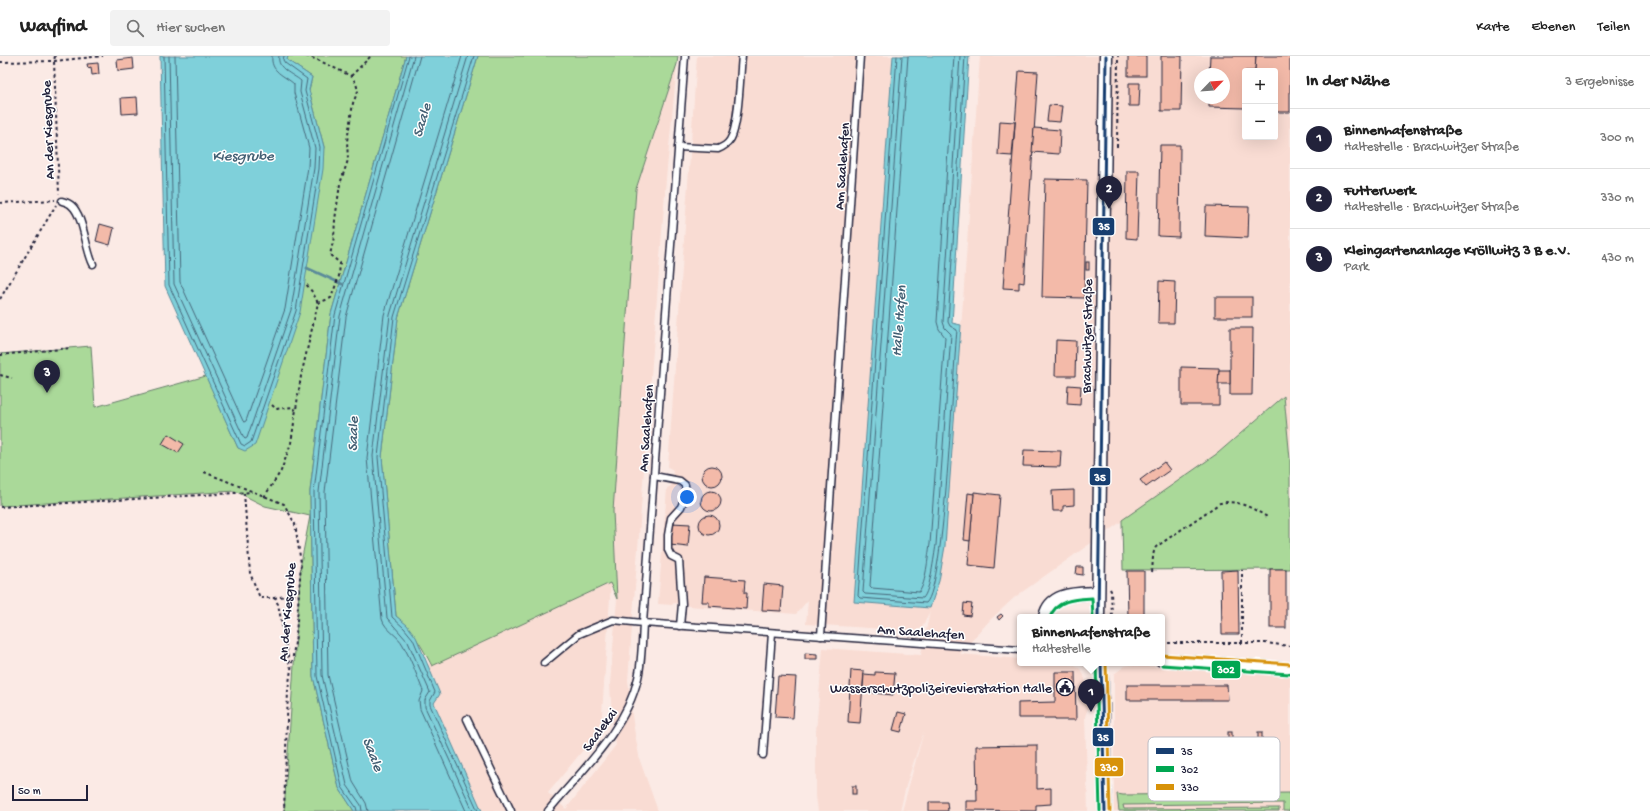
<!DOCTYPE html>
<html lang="de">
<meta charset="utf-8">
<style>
body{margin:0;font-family:"Gochi Hand",sans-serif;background:#f2f2f2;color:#222}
.controls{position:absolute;right:12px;top:12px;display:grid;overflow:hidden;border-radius:4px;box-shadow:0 4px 16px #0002}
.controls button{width:36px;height:36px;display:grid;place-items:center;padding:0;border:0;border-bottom:1px solid #e0e0e0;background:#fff;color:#222;font:20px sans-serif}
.compass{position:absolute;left:1194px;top:12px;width:36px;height:36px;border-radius:50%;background:#fff;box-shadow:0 4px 16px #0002;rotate:65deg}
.scale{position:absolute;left:12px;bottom:10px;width:76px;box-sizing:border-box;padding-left:4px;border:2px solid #22223b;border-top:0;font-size:11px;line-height:14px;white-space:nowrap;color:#22223b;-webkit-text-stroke:3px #fff;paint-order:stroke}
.you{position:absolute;left:687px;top:441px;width:14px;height:14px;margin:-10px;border:3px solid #fff;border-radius:50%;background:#1a73e8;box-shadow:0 0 0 6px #1a73e833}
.badge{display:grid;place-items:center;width:26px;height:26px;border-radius:50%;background:#22223b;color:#fff;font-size:13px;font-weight:700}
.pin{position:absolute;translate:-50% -33px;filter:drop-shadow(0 1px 2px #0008)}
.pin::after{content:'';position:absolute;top:21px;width:14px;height:12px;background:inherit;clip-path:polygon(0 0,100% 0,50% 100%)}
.popup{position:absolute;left:1017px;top:558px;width:148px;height:52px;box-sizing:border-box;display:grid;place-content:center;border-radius:4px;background:#fff;filter:drop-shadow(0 1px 3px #0005);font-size:13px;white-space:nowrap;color:#767676}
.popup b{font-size:15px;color:#222}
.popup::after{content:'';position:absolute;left:50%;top:100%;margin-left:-8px;border:8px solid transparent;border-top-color:#fff}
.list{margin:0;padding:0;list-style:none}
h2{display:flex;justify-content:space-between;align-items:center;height:52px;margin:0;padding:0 16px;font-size:17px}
h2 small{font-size:13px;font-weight:400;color:#767676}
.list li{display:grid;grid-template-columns:26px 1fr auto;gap:12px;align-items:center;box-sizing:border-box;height:60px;padding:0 16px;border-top:1px solid #e0e0e0}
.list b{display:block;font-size:15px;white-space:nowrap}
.list p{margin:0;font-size:13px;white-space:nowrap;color:#767676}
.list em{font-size:13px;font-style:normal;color:#767676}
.icon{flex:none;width:22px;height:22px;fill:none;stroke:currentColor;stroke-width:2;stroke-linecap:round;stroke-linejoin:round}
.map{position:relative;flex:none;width:1290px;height:755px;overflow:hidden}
header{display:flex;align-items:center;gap:24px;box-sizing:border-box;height:56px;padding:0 20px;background:#fff;border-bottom:1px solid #e0e0e0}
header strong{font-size:19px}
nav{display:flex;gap:22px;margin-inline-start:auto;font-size:14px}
.search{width:280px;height:36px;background:#f2f2f2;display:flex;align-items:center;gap:10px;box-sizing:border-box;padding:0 14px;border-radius:4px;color:#767676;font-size:15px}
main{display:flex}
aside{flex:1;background:#fff}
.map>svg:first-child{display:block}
.built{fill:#f9dcd3;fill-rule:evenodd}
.green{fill:#aad999;stroke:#667e6a}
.water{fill:#7fd0da;stroke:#5a8a9a}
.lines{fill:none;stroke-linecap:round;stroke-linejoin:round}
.shore{stroke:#47687b;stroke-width:1}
.stream{stroke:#5a8a9a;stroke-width:3}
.building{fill:#f3baa9;stroke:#22223b}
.lane-casing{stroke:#22223b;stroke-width:9}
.street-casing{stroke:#22223b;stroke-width:15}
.path{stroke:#22223b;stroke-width:2;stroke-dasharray:3 3;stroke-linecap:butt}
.lane{stroke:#fff;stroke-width:6}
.street{stroke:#fff;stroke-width:12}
.bus-1-casing{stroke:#fff;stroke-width:6}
.bus-2-casing{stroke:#fff;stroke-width:6}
.bus-3-casing{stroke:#fff;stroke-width:6}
.bus-1{stroke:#173e70;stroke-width:3}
.bus-2{stroke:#00a651;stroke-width:3}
.bus-3{stroke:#d79209;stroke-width:3}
.labels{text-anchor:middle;stroke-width:3;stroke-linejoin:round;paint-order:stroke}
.street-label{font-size:14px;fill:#22223b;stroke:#fff}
.poi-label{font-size:14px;fill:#22223b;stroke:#fff;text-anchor:end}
.water-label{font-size:15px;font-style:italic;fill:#435f73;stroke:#fff}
.key{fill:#fff;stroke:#bdbdc4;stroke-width:1}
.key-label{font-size:11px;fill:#22223b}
.line-badge{stroke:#fff;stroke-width:1.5}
.badge-label{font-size:11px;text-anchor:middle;font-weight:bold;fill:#fff}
</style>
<header>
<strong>Wayfind</strong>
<div class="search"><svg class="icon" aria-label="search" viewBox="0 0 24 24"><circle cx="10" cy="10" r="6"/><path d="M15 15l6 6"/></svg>Hier suchen</div>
<nav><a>Karte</a><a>Ebenen</a><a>Teilen</a></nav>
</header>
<main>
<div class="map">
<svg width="1290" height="755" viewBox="0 0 1290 755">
<rect width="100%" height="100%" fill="#fbeae5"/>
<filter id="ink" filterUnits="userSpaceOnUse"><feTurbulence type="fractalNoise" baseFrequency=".025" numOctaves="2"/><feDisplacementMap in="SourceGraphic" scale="8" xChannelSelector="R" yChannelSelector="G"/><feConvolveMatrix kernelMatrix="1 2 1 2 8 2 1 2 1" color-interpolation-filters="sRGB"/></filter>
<g filter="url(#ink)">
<g class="built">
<path d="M 697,0 L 893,0 L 854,546 L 930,552 L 939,525 L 962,259 L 980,0 L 1290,0 L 1290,403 L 1284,340 L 1218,397 L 1015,541 L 990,564 L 960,598 L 1020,603 L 1020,607 L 1067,607 L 1079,612 L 1083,617 L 1088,633 L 1088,651 L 1085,661 L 1088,755 L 902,755 L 924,675 L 907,726 L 900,755 L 818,755 L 816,740 L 816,676 L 823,592 L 921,599 L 930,555 L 922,571 L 917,575 L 806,568 L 808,544 L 796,558 L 688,550 L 688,549 L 674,547 L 672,549 L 658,548 L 667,432 L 671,430 L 672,423 L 673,414 L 668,411 ZM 1245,15 L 1275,15 L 1275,81 L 1245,81 ZM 1200,18 L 1224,18 L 1224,42 L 1200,42 Z"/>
<path d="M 677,8 L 666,123 L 628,624 L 633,667 L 640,705 L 658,755 L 461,755 L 401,620 L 611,527 L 601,672 L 548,737 L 566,753 L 616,689 L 612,661 L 610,628 L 617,543 L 613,455 L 636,133 Z"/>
<path d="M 1131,609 L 1290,620 L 1290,755 L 1114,755 L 1114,618 L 1125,610 Z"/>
</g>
<g class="green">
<path d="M 288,0 L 406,0 L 331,258 L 310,435 L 313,620 L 339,732 L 354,755 L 284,755 L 301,507 L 310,460 L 265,450 L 235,435 L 0,450 L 0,298 L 91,290 L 95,351 L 206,320 L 238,392 L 254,389 L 324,91 L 309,34 L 312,21 L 287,4 Z"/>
<path d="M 478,0 L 678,0 L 677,8 L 636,133 L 613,455 L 617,543 L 610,527 L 432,610 C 422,591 413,574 396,560 L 382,401 L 398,262 Z"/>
<path d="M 1284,340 L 1290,403 L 1290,513 L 1123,514 L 1122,464 L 1218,397 Z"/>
<path d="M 1290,737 L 1290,755 L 1283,755 L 1283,747 L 1123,749 L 1124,753 L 1279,752 L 1279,755 L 1119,755 L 1117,738 L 1123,739 Z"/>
</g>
<g class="water">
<path d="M 160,0 L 288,0 L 287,4 L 312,21 L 309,34 L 324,91 L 323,113 L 300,256 L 255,389 L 245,395 L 238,392 L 165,230 Z"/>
<path d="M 406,0 L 478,0 L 398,262 L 382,401 L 396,560 L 407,569 L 416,581 L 440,638 L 434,647 L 482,755 L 354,755 L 339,732 L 313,620 L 310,436 L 331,258 Z"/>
<path d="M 893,0 L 969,0 L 952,267 L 961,269 L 945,490 L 939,525 L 930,552 L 854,546 Z"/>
</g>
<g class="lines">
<g class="shore">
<path d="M 164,0 L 169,229 L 241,388 L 245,390 L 251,386 L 296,255 L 319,113 L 320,91 L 305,35 L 307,23 L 285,7 L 283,4 L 284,0"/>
<path d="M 169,0 L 174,228 L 244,382 L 245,383 L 247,382 L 291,254 L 314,112 L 315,92 L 300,36 L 301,25 C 293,18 276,13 279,0"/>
<path d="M 175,0 L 180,226 L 243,365 L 244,366 L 246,365 L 285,253 L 308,111 L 309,92 L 294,37 L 294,28 C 284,19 270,16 272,0"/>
<path d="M 462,0 L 384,259 L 367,402 L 382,563 C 385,574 398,579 403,589 C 411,603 417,620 423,635 L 419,645 L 420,653 L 466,755"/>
<path d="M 468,0 L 390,259 L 373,400 L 387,562 L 408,586 L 430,636 L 425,644 L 425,651 L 473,755"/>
<path d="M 474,0 L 394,261 L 378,401 L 392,561 L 404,572 L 413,583 L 435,636 L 430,645 L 430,649 L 478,755"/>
<path d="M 897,0 L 858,540 L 860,542 L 926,547 C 945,530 953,313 957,274 L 950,270 L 948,266 L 965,0"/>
<path d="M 902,0 L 863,536 L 865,538 L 923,542 C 930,535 934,500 936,489 L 951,278 L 945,272 L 943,266 L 960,0"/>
<path d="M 908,0 L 870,530 L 872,532 L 919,536 C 926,528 928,500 930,488 L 945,281 L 939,273 L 937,266 L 954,0"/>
<path d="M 357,755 L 356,751 L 342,731 L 317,620 L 314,436 L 335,259 L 409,0"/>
<path d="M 362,755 L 361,749 L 347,729 L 322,619 L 319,436 L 340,260 L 414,0"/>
<path d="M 368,755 L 366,747 L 353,726 L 328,619 L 325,436 L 346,261 L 420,0"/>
</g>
<path class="stream" d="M 307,212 L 342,228"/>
</g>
<g class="building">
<rect x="1128" y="0" width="18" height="20"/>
<path d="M 1161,0 L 1182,0 L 1181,55 L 1161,55 Z"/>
<path d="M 1210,0 L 1256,0 L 1255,15 L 1245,15 L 1245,52 L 1209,51 L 1209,42 L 1224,42 L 1224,18 L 1209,18 Z"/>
<path d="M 1256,0 L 1290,0 L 1290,56 L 1275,56 L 1275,15 L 1255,15 Z"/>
<path d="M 133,2 L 134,13 L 118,15 L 117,4 Z"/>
<path d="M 98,7 L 99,18 L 92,19 L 91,11 L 88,12 L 87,8 Z"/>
<path d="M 1019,15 L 1038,16 L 1024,227 L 1019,226 L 1019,233 L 1003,232 Z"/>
<path d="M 1129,27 L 1140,27 L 1139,50 L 1129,50 Z"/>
<path d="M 137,41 L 138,57 L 122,58 L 121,42 Z"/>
<path d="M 1049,49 L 1062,50 L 1060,66 L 1047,65 Z"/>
<path d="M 1000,65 L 1015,66 L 1012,100 L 998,99 Z"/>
<path d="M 1034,72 L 1060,74 L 1059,98 L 1032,96 Z"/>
<path d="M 1160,89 L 1180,89 L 1179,181 L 1158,180 Z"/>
<path d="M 1127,115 L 1139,115 L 1137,183 L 1126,182 Z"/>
<path d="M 1045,123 L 1087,124 L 1084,242 L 1042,241 Z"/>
<path d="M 1206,150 L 1249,151 L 1248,182 L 1205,180 Z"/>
<path d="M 100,168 L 114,172 L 110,189 L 96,185 Z"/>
<rect x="1086" y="206" width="3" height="8"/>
<path d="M 1159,225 L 1175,226 L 1174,267 L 1158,267 Z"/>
<rect x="1215" y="241" width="37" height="20"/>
<path d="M 1230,272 L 1253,272 L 1252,339 L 1230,339 Z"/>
<path d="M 1056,284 L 1076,285 L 1075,320 L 1055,320 Z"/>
<path d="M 1181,311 L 1219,312 L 1219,349 L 1181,349 Z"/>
<path d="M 1219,314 L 1230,314 L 1230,328 L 1218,328 Z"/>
<path d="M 1068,329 L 1081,330 L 1080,349 L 1067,348 Z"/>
<path d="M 168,378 L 184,388 L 178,397 L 162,388 Z"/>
<path d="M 1024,394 L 1061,395 L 1060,411 L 1023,410 Z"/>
<path d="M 1164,406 L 1170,414 L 1146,431 L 1140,424 Z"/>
<circle cx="712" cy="420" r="10"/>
<path d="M 1074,434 L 1074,449 L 1063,450 L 1063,455 L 1053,455 L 1052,435 Z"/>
<circle cx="711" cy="445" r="10"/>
<path d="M 974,436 L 1000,439 L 994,512 L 968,509 Z"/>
<path d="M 968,437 L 974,438 L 970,485 L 964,484 Z"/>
<circle cx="709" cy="469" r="10"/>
<path d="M 672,467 L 690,468 L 688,491 L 670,489 Z"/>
<path d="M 1077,511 L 1083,511 L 1083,519 L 1076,518 Z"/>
<rect x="1270" y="513" width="16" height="59"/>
<path d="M 1238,514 L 1239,578 L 1222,578 L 1221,515 Z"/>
<path d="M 1127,515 L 1144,515 L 1144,561 L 1128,561 Z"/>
<path d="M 704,521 L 745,524 L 744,537 L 747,537 L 746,553 L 709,550 L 709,546 L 702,546 Z"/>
<path d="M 764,528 L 783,530 L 781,555 L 762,554 Z"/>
<path d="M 964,547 L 972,548 L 970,560 L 963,559 Z"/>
<path d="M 1001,558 L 1003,560 L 999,564 L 997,561 Z"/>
<path d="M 805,597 L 817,598 L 817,603 L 805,603 Z"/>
<path d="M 851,614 L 864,615 L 860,667 L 848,666 Z"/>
<path d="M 875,616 L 895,617 L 893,639 L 873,637 L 873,633 L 863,632 L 864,618 L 875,619 Z"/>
<path d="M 1055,616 L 1075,616 L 1076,664 L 1055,664 L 1055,662 L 1018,662 L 1018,647 L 1055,646 Z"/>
<path d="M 778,620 L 796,621 L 793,662 L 775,661 Z"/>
<path d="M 1127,629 L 1227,629 L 1228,644 L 1127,644 Z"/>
<path d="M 898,656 L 906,658 L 901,676 L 893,674 Z"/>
<rect x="1228" y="676" width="4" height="8"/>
<rect x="1258" y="676" width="4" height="8"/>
<path d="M 1037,689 L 1037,733 L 1051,732 L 1051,748 L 1036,749 L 1036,755 L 966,754 L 966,745 L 977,745 L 976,690 Z"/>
<rect x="852" y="730" width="4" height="8"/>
<path d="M 929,746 L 947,746 L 948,755 L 929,755 Z"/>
</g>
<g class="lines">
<defs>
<g id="lane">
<path d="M 685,0 L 643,567 L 1020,594"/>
<path d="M 678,91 L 718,93 C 723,91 727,89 730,84 C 739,71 740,18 742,0"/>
<path d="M 62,145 C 65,146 69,147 71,149 C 84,160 85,192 93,208"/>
<path d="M 654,420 L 680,425 L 685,429 L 686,438 L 681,451 L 671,462 L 668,479 L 668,494 L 671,500 L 679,504 L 682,548 L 680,570"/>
<path d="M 821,580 L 860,0"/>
<path d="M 544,607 L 579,578 L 613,564 L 643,567 C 642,585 642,605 638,622 C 626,674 581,715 548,755"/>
<path d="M 467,663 L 511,755"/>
<path d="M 763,699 L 772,577"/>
</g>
<g id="street">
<path d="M 1045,561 C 1050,536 1078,538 1097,537"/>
<path d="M 1098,561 L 1106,0"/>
<path d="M 1162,604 L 1290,613"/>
<path d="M 1101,607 L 1103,648 L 1105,755"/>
</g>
</defs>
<use href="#lane" class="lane-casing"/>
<use href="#street" class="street-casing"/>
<g class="path">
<path d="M 55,0 L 54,5 L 59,138"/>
<path d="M 306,0 L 318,4 L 351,20 L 356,27 L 358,35 L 353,47 L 347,85 L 348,104 L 340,128 L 335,164 L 334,181 L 330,199 L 340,207 L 339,220 L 331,242 L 318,247"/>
<path d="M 0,6 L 54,5 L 103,0"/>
<path d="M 351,20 L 371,0"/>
<path d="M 1117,91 L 1118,0"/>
<path d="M 0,147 L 55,144"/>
<path d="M 0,243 L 56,149"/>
<path d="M 0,299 L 71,292"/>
<path d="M 0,319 L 12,322"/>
<path d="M 272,349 L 276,353 L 293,351 L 296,355"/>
<path d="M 204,416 L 284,448 L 295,468 L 301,507 L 296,579 L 288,634 L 284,755"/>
<path d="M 244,437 L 250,517 L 260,542 L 274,542 L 278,548 L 290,611"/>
<path d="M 264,441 L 281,415 L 291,387 L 301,320 L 318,247 L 313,237 L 306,228"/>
<path d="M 0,451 L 252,436"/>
<path d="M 1152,516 C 1153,509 1152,496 1156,491 L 1220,447 C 1238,443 1254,453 1269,462"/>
<path d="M 1110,533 L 1111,535 L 1112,561"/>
<path d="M 274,542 L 291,539 L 298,539"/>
<path d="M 1162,587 L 1265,587 L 1290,590"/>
<path d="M 1242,587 L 1242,514"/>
</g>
<use href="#lane" class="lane"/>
<use href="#street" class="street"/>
<defs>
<g id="bus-1">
<path d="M 1098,561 L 1106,0"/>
<path d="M 1101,607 L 1105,755"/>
</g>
<g id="bus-2">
<path d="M 1050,561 C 1057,543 1076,543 1092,542 L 1093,561"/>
<path d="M 1096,607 L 1100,755"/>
<path d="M 1162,609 L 1290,618"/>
</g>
<g id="bus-3">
<path d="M 1162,599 L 1290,608"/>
<path d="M 1106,607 L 1110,755"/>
</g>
</defs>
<use href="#bus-1" class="bus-1-casing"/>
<use href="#bus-2" class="bus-2-casing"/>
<use href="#bus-3" class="bus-3-casing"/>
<use href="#bus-1" class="bus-1"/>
<use href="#bus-2" class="bus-2"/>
<use href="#bus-3" class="bus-3"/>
</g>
</g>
<defs>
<symbol id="civic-ring" viewBox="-11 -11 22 22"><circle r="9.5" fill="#fff" stroke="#22223b" stroke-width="1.5"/><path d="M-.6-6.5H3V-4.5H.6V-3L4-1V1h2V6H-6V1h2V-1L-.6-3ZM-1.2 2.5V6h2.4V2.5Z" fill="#22223b"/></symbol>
</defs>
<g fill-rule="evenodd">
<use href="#civic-ring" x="1055" y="621" width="20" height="20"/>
</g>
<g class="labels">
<g class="street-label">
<text transform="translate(47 74) rotate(-92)" y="5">An der Kiesgrube</text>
<text transform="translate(841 110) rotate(-86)" y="5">Am Saalehafen</text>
<text transform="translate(1086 280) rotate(-89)" y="5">Brachwitzer Straße</text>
<text transform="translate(645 372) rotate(-86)" y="5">Am Saalehafen</text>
<text transform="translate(286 556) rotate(-85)" y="5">An der Kiesgrube</text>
<text transform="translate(921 575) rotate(4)" y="5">Am Saalehafen</text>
<text transform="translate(599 673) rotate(-54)" y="5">Saalekai</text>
</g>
<g class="poi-label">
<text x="1052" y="636">Wasserschutzpolizeirevierstation Halle</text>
</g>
<g class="water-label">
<text transform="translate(421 64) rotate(-73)" y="5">Saale</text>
<text x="243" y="104">Kiesgrube</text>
<text transform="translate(898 265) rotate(-86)" y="5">Halle Hafen</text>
<text transform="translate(352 378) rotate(-88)" y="5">Saale</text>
<text transform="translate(374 698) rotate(69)" y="5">Saale</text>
</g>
</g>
<rect x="1148" y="681" width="132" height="64" rx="6" class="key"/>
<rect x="1156" y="692" width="18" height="6" fill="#173e70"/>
<rect x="1156" y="710" width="18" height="6" fill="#00a651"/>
<rect x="1156" y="728" width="18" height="6" fill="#d79209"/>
<g class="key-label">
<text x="1181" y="699">35</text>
<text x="1181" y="717">302</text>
<text x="1181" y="735">330</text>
</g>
<g class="line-badge">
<rect x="1092" y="161" width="23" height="19" rx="4" fill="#173e70"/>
<rect x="1089" y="411" width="22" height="19" rx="4" fill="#173e70"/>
<rect x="1211" y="604" width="30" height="19" rx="4" fill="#00a651"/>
<rect x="1092" y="671" width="22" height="20" rx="4" fill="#173e70"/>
<rect x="1094" y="701" width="30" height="20" rx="4" fill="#d79209"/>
</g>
<g class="badge-label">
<text x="1104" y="174">35</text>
<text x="1100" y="425">35</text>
<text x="1226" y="617">302</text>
<text x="1103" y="685">35</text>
<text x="1109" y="715">330</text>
</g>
</svg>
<div class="controls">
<button>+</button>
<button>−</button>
</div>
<svg class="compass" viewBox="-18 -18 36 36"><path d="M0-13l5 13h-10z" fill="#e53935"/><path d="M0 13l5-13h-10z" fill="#767676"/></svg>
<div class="scale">50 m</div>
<div class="you"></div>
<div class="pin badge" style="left:1091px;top:656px">1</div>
<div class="popup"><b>Binnenhafenstraße</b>Haltestelle</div>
<div class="pin badge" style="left:1109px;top:153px">2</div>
<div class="pin badge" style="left:47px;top:337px">3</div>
</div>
<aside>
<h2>In der Nähe<small>3 Ergebnisse</small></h2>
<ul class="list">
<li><span class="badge">1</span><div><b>Binnenhafenstraße</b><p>Haltestelle · Brachwitzer Straße</p></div><em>300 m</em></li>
<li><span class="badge">2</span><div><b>Futterwerk</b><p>Haltestelle · Brachwitzer Straße</p></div><em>330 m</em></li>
<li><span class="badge">3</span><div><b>Kleingartenanlage Kröllwitz 3 B e.V.</b><p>Park</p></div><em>430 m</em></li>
</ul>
</aside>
</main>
